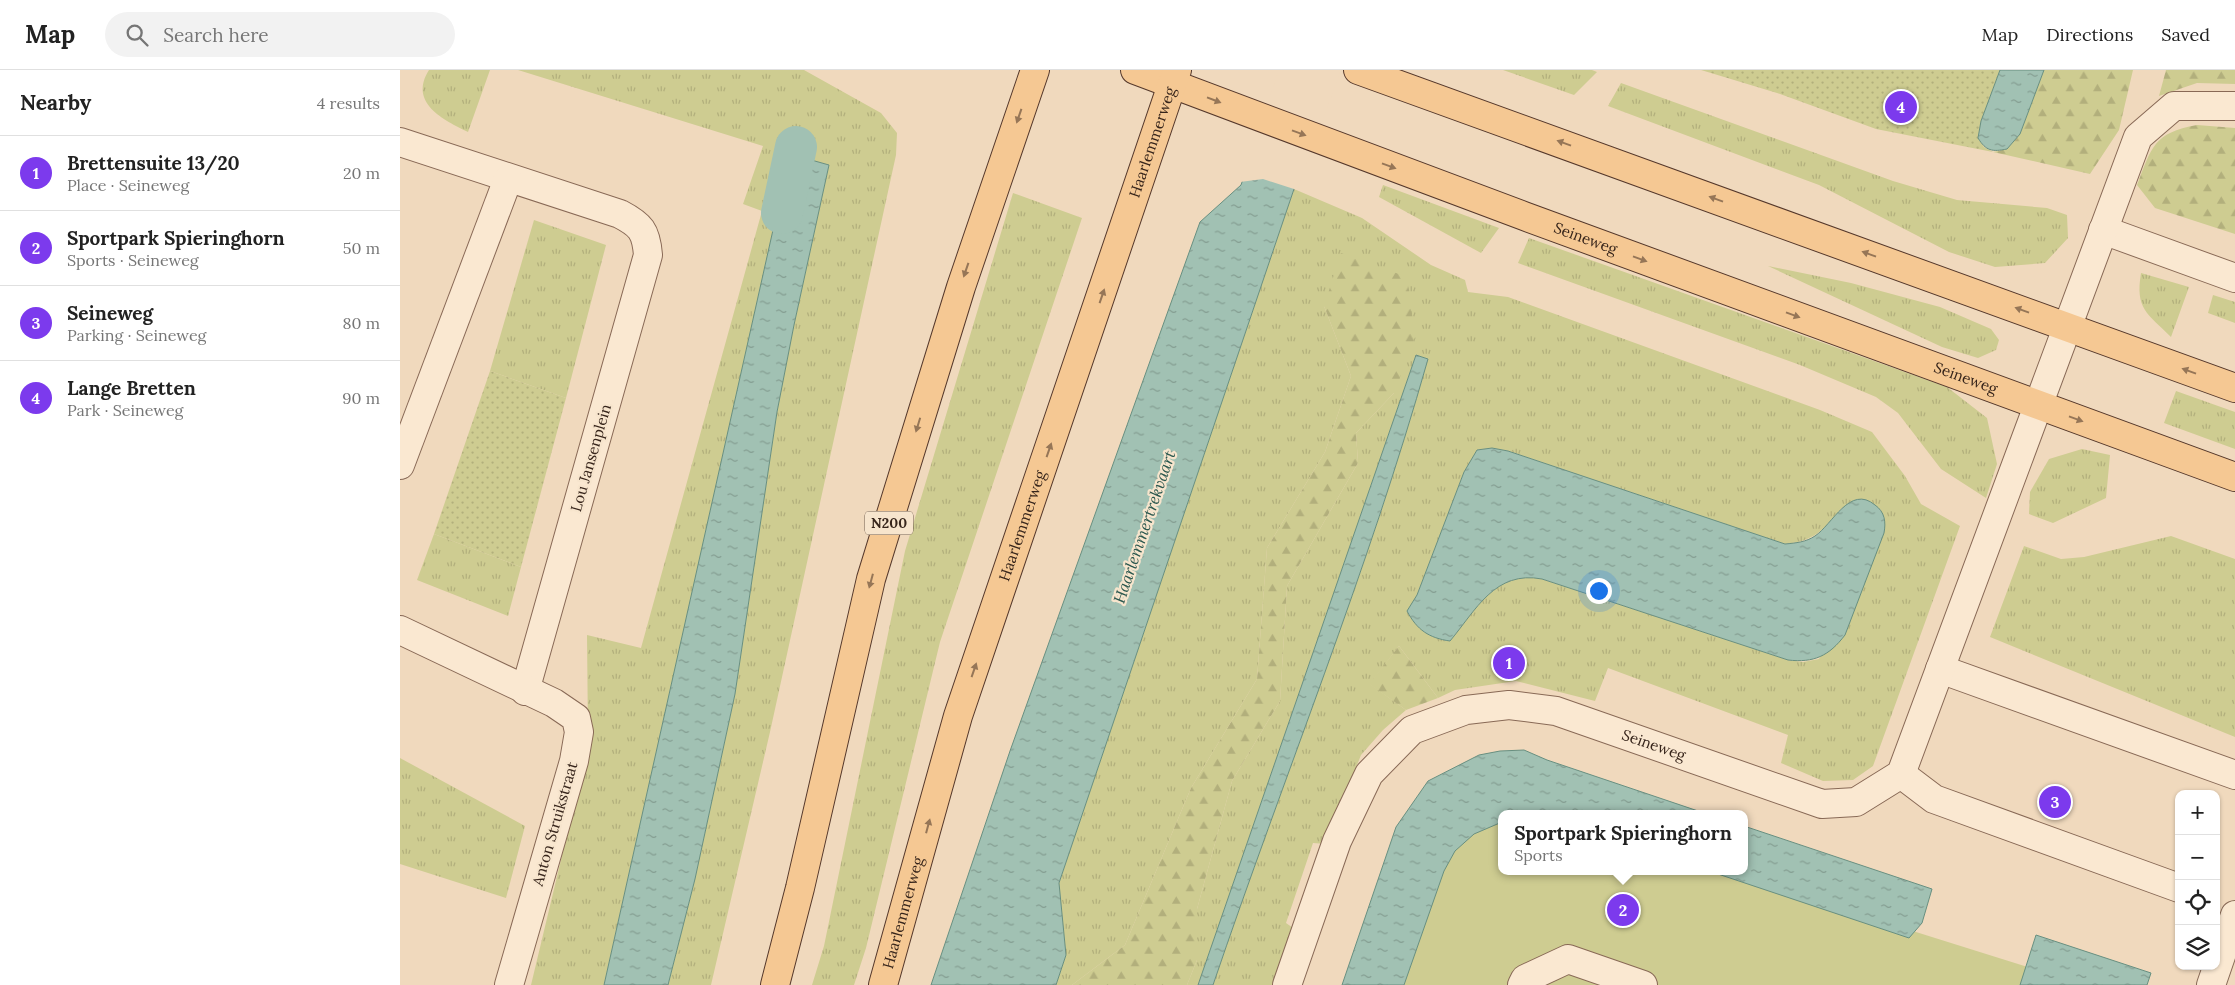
<!DOCTYPE html>
<meta charset="utf-8">
<style>
body{margin:0;font-family:Lora,serif;background:#f2f2f2;color:#222}
.controls{position:absolute;right:15px;bottom:15px;display:grid;overflow:hidden;border-radius:10px;box-shadow:0 1px 4px #0004}
.controls button{width:45px;height:45px;display:grid;place-items:center;padding:0;border:0;border-bottom:1px solid #e0e0e0;background:#fff;color:#222;font:25px sans-serif}
.you{position:absolute;left:1198px;top:520px;width:18px;height:18px;margin:-12px;border:4px solid #fff;border-radius:50%;background:#1a73e8;box-shadow:0 0 0 8px #1a73e833}
.badge{display:grid;place-items:center;width:32px;height:32px;border-radius:50%;background:#7c3aed;color:#fff;font-size:16px;font-weight:700}
.pin{position:absolute;translate:-50% -50%;border:2px solid #fff;box-shadow:0 1px 5px #0006}
.popup{position:absolute;left:1098px;top:740px;width:250px;height:65px;box-sizing:border-box;display:grid;place-content:center;border-radius:10px;background:#fff;filter:drop-shadow(0 1px 4px #0005);font-size:16px;white-space:nowrap;color:#767676}
.popup b{font-size:19px;color:#222}
.popup::after{content:'';position:absolute;left:50%;top:100%;margin-left:-10px;border:10px solid transparent;border-top-color:#fff}
.list{margin:0;padding:0;list-style:none}
h2{display:flex;justify-content:space-between;align-items:center;height:65px;margin:0;padding:0 20px;font-size:21px}
h2 small{font-size:16px;font-weight:400;color:#767676}
.list li{display:grid;grid-template-columns:32px 1fr auto;gap:15px;align-items:center;box-sizing:border-box;height:75px;padding:0 20px;border-top:1px solid #e0e0e0}
.list b{display:block;font-size:19px;white-space:nowrap}
.list p{margin:0;font-size:16px;white-space:nowrap;color:#767676}
.list em{font-size:16px;font-style:normal;color:#767676}
.icon{flex:none;width:28px;height:28px;fill:none;stroke:currentColor;stroke-width:2;stroke-linecap:round;stroke-linejoin:round}
.map{position:relative;flex:none;width:1835px;height:915px;overflow:hidden}
header{display:flex;align-items:center;gap:30px;box-sizing:border-box;height:70px;padding:0 25px;background:#fff;border-bottom:1px solid #e0e0e0}
header strong{font-size:24px}
nav{display:flex;gap:28px;margin-inline-start:auto;font-size:18px}
.search{width:350px;height:45px;background:#f2f2f2;display:flex;align-items:center;gap:12px;box-sizing:border-box;padding:0 18px;border-radius:28px;color:#767676;font-size:19px}
main{display:flex}
aside{flex:1;background:#fff}
.map>svg:first-child{display:block}
.grass{fill:url(#grass-tufts);fill-rule:evenodd}
.forest{fill:url(#forest-firs)}
.park{fill:url(#park-dots)}
.pitch{fill:#cecc91}
.water{fill:url(#water-ripples);stroke:#688f80}
.pier{fill:#f0d9bd}
.lines{fill:none;stroke-linecap:round;stroke-linejoin:round}
.canal{stroke:#a1c1b3;stroke-width:42}
.minor-casing{stroke:#886956;stroke-width:30}
.major-casing{stroke:#55382b;stroke-width:30}
.minor{stroke:#fae8d1;stroke-width:28}
.major{stroke:#f5c893;stroke-width:28}
.oneway{fill:#967657}
.labels{text-anchor:middle;stroke-width:4.5;stroke-linejoin:round;paint-order:stroke}
.shield{fill:#f7e5cd;stroke:#715f50;stroke-width:1}
.shield-label{font-size:14px;font-weight:bold;fill:#37251b}
.street-label{font-size:15px;fill:#37251b;stroke:#f7e5cd}
.water-label{font-size:16px;font-style:italic;fill:#2a574e;stroke:#f7e5cd}
</style>
<header>
<strong>Map</strong>
<div class="search"><svg class="icon" aria-label="search" viewBox="0 0 24 24"><circle cx="10" cy="10" r="6"/><path d="M15 15l6 6"/></svg>Search here</div>
<nav><a>Map</a><a>Directions</a><a>Saved</a></nav>
</header>
<main>
<aside>
<h2>Nearby<small>4 results</small></h2>
<ul class="list">
<li><span class="badge">1</span><div><b>Brettensuite 13/20</b><p>Place · Seineweg</p></div><em>20 m</em></li>
<li><span class="badge">2</span><div><b>Sportpark Spieringhorn</b><p>Sports · Seineweg</p></div><em>50 m</em></li>
<li><span class="badge">3</span><div><b>Seineweg</b><p>Parking · Seineweg</p></div><em>80 m</em></li>
<li><span class="badge">4</span><div><b>Lange Bretten</b><p>Park · Seineweg</p></div><em>90 m</em></li>
</ul>
</aside>
<div class="map">
<svg width="1835" height="915" viewBox="0 0 1835 915">
<defs>
<pattern id="grass-tufts" width="24" height="20" patternUnits="userSpaceOnUse" patternTransform="scale(1.25)"><rect width="24" height="20" fill="#cecc91"/><path d="M3 7l-1-3M5 7V3M7 7l1-3M15 17l-1-3M17 17v-4M19 17l1-3" fill="none" stroke="#b2af7c"/></pattern>
<pattern id="forest-firs" width="22" height="20" patternUnits="userSpaceOnUse" patternTransform="scale(1.25)"><rect width="22" height="20" fill="#cecc91"/><path d="M5 1l3.5 6h-7zM16 11l3.5 6h-7z" fill="#b2af7c"/></pattern>
<pattern id="park-dots" width="8" height="8" patternUnits="userSpaceOnUse" patternTransform="scale(1.25)"><rect width="8" height="8" fill="#cecc91"/><path d="M2 2h.1M6 6h.1" fill="none" stroke="#b2af7c" stroke-width="1.8" stroke-linecap="round"/></pattern>
<pattern id="water-ripples" width="26" height="14" patternUnits="userSpaceOnUse" patternTransform="scale(1.25)"><rect width="26" height="14" fill="#a1c1b3"/><path d="M2 4q2-2 4 0t4 0M15 11q2-2 4 0t4 0" fill="none" stroke="#849d91"/></pattern>
</defs>
<rect width="100%" height="100%" fill="#f0d9bd"/>
<g class="grass">
<path d="M 29,0 L 90,0 L 68,62 C 44,50 8,33 29,0 Z"/>
<path d="M 118,0 L 404,0 L 481,43 L 497,63 L 496,85 L 370,662 L 311,915 L 268,915 L 295,809 L 335,624 L 377,342 L 394,255 L 429,95 L 390,85 L 204,915 L 131,915 L 160,794 L 188,667 L 187,565 L 241,578 L 362,141 L 343,134 L 363,76 Z"/>
<path d="M 1103,0 L 1192,0 L 1197,2 L 1174,25 Z"/>
<path d="M 1221,13 L 1493,111 L 1557,130 L 1647,138 L 1667,145 L 1668,168 L 1645,193 L 1595,197 L 1549,182 L 1419,115 L 1208,36 Z"/>
<path d="M 983,115 L 1099,158 L 1081,183 L 979,127 Z"/>
<path d="M 894,119 L 962,148 L 1031,195 L 1065,210 L 1068,222 L 1108,227 L 1420,340 L 1472,362 L 1505,406 L 1521,434 L 1560,456 L 1473,696 L 1453,710 L 1423,711 L 1381,693 L 1388,665 L 1208,598 L 1195,631 L 1116,611 L 1055,620 L 1038,628 L 999,576 L 970,614 L 1006,640 L 983,660 L 961,685 L 926,774 L 913,773 L 886,853 L 896,860 L 876,915 L 813,915 C 884,706 968,502 1028,289 L 1016,285 L 798,915 L 787,915 L 797,890 L 797,839 L 832,711 L 880,631 L 887,516 L 958,393 L 956,363 L 994,323 L 924,236 L 951,306 L 925,382 L 867,478 L 857,609 L 791,718 L 725,875 L 672,915 L 656,915 L 666,885 L 659,813 ZM 1092,378 L 1108,381 L 1385,474 C 1415,471 1423,460 1442,438 L 1480,439 L 1485,455 L 1419,589 L 1403,592 L 1388,590 L 1142,509 C 1095,500 1076,540 1050,571 C 1029,568 1017,560 1008,541 L 1017,525 L 1064,402 L 1077,380 Z"/>
<path d="M 613,123 L 682,148 L 540,572 L 466,878 L 454,915 L 412,915 L 424,876 L 505,481 Z"/>
<path d="M 134,150 L 206,175 L 166,328 L 90,301 Z"/>
<path d="M 1129,168 L 1547,317 L 1587,348 L 1597,394 L 1586,428 L 1541,399 L 1498,343 L 1476,327 L 1400,295 L 1118,193 Z"/>
<path d="M 1368,196 L 1451,213 L 1540,237 L 1591,259 L 1599,270 L 1596,280 L 1578,288 L 1542,277 Z"/>
<path d="M 1741,203 L 1789,217 L 1771,267 C 1747,243 1735,239 1741,203 Z"/>
<path d="M 1813,225 L 1835,232 L 1835,253 L 1808,243 Z"/>
<path d="M 1776,321 L 1835,342 L 1835,379 L 1764,353 Z"/>
<path d="M 1682,379 L 1710,385 L 1706,428 L 1653,453 L 1629,444 L 1630,422 L 1649,389 Z"/>
<path d="M 34,464 L 121,497 L 108,546 L 17,510 Z"/>
<path d="M 1771,466 L 1835,489 L 1835,667 L 1590,567 L 1624,476 L 1661,489 L 1684,487 Z"/>
<path d="M 0,688 L 125,756 L 106,828 L 0,794 Z"/>
</g>
<g class="forest">
<path d="M 1644,0 L 1733,0 L 1719,60 L 1690,104 L 1593,82 L 1607,79 L 1620,64 Z"/>
<path d="M 1766,0 L 1835,0 L 1835,14 L 1797,13 L 1759,26 Z"/>
<path d="M 1797,55 L 1835,58 L 1835,164 L 1755,138 L 1737,115 C 1752,77 1753,63 1797,55 Z"/>
<path d="M 941,183 L 1007,207 L 1015,267 L 994,323 L 956,363 L 958,393 L 887,516 L 880,631 L 832,711 L 797,839 L 797,890 L 787,915 L 672,915 L 725,875 L 791,718 L 857,609 L 867,478 L 925,382 L 951,306 L 924,236 Z"/>
<path d="M 999,576 L 1038,628 L 1006,640 L 969,614 Z"/>
</g>
<g class="park">
<path d="M 1301,0 L 1600,0 L 1581,51 L 1578,68 L 1584,77 L 1593,82 L 1476,59 L 1377,23 Z"/>
<path d="M 90,301 L 166,328 L 121,497 L 34,464 Z"/>
</g>
<path class="pitch" d="M 1102,744 L 1102,801 L 1321,801 L 1685,915 L 976,915 L 1030,764 Z"/>
<g class="water">
<path d="M 881,0 L 894,119 L 659,813 L 666,885 L 656,915 L 531,915 L 610,681 L 800,152 L 841,115 Z"/>
<path d="M 1600,0 L 1644,0 L 1620,64 L 1607,79 C 1592,82 1586,81 1578,68 L 1581,51 Z"/>
<path d="M 390,84 L 429,95 L 394,255 L 377,342 L 335,624 L 295,809 L 268,915 L 204,915 Z"/>
<path d="M 1016,285 L 1028,289 C 968,501 884,706 813,915 L 798,915 Z"/>
<path d="M 1092,378 L 1108,381 L 1385,474 C 1396,473 1406,472 1415,466 C 1432,455 1450,414 1475,435 C 1485,442 1486,452 1484,463 L 1445,565 C 1429,586 1414,593 1388,590 L 1142,509 C 1095,500 1076,540 1050,571 C 1029,568 1017,560 1007,541 L 1017,525 L 1064,402 L 1077,380 Z"/>
<path d="M 1124,680 L 1147,690 L 1307,744 L 1102,744 L 1102,752 L 1074,764 L 1055,781 L 1044,801 L 1004,915 L 942,915 L 996,757 L 1028,711 L 1079,685 L 1100,681 Z"/>
<path d="M 1344,756 L 1532,819 L 1522,853 L 1509,868 L 1309,801 L 1344,801 Z"/>
<path d="M 1636,865 L 1751,903 L 1747,915 L 1620,915 Z"/>
</g>
<path class="pier" d="M 879,0 L 941,0 L 897,120 L 863,109 L 840,112 Z"/>
<g class="lines">
<path class="canal" d="M 382,143 L 396,77"/>
<defs>
<g id="minor">
<path d="M 0,72 L 220,144 C 241,155 246,161 248,185 L 125,621"/>
<path d="M 1703,160 L 1835,208"/>
<path d="M 0,395 L 108,109"/>
<path d="M 0,560 L 154,633 L 176,648 L 179,662 L 174,691 L 109,915"/>
<path d="M 1540,599 L 1835,705"/>
<path d="M 1501,704 L 1534,729 L 1779,818"/>
<path id="s1" d="M 887,915 L 937,771 L 969,704 L 1012,660 L 1066,640 L 1109,635 L 1156,641 L 1422,734 L 1456,732 L 1501,704 L 1738,67 L 1774,36 L 1835,36"/>
<path d="M 1122,915 L 1125,909 L 1168,889 L 1243,915"/>
<path d="M 1811,915 L 1835,845"/>
</g>
<g id="major">
<path id="s2" d="M 735,0 L 1124,146 L 1835,407"/>
<path d="M 958,0 L 1835,318"/>
<path d="M 375,915 L 400,818 L 471,509 L 561,217 L 635,0"/>
<path id="s3" d="M 483,915 L 558,646 L 777,0"/>
</g>
</defs>
<use href="#minor" class="minor-casing"/>
<use href="#major" class="major-casing"/>
<use href="#minor" class="minor"/>
<use href="#major" class="major"/>
</g>
<defs><path id="oneway-solid" d="M-6-.8H1V-3.2L6.5 0L1 3.2V.8H-6Z" transform="scale(1.25)"/></defs>
<g class="oneway">
<use href="#oneway-solid" transform="translate(814 30) rotate(21)"/>
<use href="#oneway-solid" transform="translate(619 46) rotate(109)"/>
<use href="#oneway-solid" transform="translate(899 63) rotate(20)"/>
<use href="#oneway-solid" transform="translate(1164 73) rotate(-160)"/>
<use href="#oneway-solid" transform="translate(989 96) rotate(20)"/>
<use href="#oneway-solid" transform="translate(1316 129) rotate(-160)"/>
<use href="#oneway-solid" transform="translate(1469 184) rotate(-160)"/>
<use href="#oneway-solid" transform="translate(1240 189) rotate(20)"/>
<use href="#oneway-solid" transform="translate(566 200) rotate(109)"/>
<use href="#oneway-solid" transform="translate(702 226) rotate(-71)"/>
<use href="#oneway-solid" transform="translate(1622 240) rotate(-160)"/>
<use href="#oneway-solid" transform="translate(1393 245) rotate(20)"/>
<use href="#oneway-solid" transform="translate(1789 301) rotate(-160)"/>
<use href="#oneway-solid" transform="translate(1676 349) rotate(20)"/>
<use href="#oneway-solid" transform="translate(518 355) rotate(107)"/>
<use href="#oneway-solid" transform="translate(649 380) rotate(-71)"/>
<use href="#oneway-solid" transform="translate(471 511) rotate(105)"/>
<use href="#oneway-solid" transform="translate(574 600) rotate(-71)"/>
<use href="#oneway-solid" transform="translate(528 756) rotate(-75)"/>
</g>
<g class="labels">
<rect class="shield" x="465" y="441.5" width="48" height="23" rx="4"/>
<g class="shield-label">
<text x="489" y="458">N200</text>
</g>
<g class="street-label">
<text dy="5" stroke="none"><textPath href="#s3" startOffset="885">Haarlemmerweg</textPath></text>
<text dy="5" stroke="none"><textPath href="#s2" startOffset="481">Seineweg</textPath></text>
<text dy="5" stroke="none"><textPath href="#s2" startOffset="886">Seineweg</textPath></text>
<text transform="translate(191 388) rotate(-74)" y="5">Lou Jansenplein</text>
<text dy="5" stroke="none"><textPath href="#s3" startOffset="480">Haarlemmerweg</textPath></text>
<text dy="5" stroke="none"><textPath href="#s1" startOffset="540">Seineweg</textPath></text>
<text transform="translate(155 754) rotate(-74)" y="5">Anton Struikstraat</text>
<text dy="5" stroke="none"><textPath href="#s3" startOffset="75">Haarlemmerweg</textPath></text>
</g>
<g class="water-label">
<text transform="translate(744 457) rotate(-71)" y="6">Haarlemmertrekvaart</text>
</g>
</g>
</svg>
<div class="controls">
<button>+</button>
<button>−</button>
<button><svg class="icon" aria-label="locate" viewBox="0 0 24 24"><circle cx="12" cy="12" r="6"/><path d="M12 2v4M12 18v4M2 12h4M18 12h4"/></svg></button>
<button><svg class="icon" aria-label="layers" viewBox="0 0 24 24"><path d="M12 4l9 5-9 5-9-5zM3 14l9 5 9-5"/></svg></button>
</div>
<div class="you"></div>
<div class="pin badge" style="left:1109px;top:593px">1</div>
<div class="pin badge" style="left:1223px;top:840px">2</div>
<div class="popup"><b>Sportpark Spieringhorn</b>Sports</div>
<div class="pin badge" style="left:1655px;top:732px">3</div>
<div class="pin badge" style="left:1501px;top:37px">4</div>
</div>
</main>
